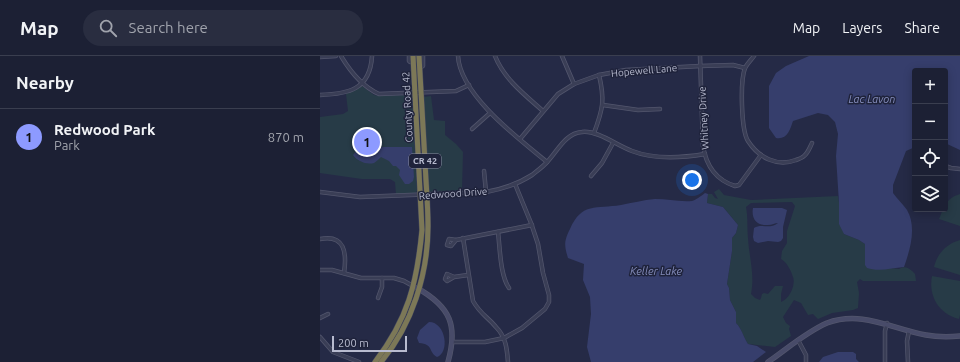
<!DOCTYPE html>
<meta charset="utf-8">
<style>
body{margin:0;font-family:Ubuntu,sans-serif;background:#292d40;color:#f1f3f6}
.controls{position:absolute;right:12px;top:12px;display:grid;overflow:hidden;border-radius:4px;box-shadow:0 2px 10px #0003}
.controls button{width:36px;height:36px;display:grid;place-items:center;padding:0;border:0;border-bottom:1px solid #3a3e4f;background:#1c2034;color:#f1f3f6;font:20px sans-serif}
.scale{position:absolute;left:12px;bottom:10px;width:75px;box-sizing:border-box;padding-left:4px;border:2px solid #b8bbcf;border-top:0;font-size:11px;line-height:14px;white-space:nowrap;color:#b8bbcf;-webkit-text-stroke:3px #1f233b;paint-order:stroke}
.you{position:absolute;left:372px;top:124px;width:14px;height:14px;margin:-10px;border:3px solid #fff;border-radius:50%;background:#1a73e8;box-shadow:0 0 0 6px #1a73e833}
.badge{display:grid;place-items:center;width:26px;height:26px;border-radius:50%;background:#8d9aff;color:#111;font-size:13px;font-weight:700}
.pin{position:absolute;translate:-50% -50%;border:2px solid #fff;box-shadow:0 1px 4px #0006}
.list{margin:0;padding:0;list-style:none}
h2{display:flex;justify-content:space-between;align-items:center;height:52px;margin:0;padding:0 16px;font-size:17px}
h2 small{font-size:13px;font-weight:400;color:#a0a3ac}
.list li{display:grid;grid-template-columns:26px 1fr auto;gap:12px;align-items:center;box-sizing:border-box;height:56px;padding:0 16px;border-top:1px solid #3a3e4f}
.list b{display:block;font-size:15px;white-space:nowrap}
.list p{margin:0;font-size:13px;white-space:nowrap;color:#a0a3ac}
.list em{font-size:13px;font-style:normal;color:#a0a3ac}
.icon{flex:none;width:22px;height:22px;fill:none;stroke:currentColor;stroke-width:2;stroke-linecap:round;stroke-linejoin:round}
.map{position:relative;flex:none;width:640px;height:306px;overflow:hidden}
header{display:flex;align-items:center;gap:24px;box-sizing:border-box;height:56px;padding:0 20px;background:#1c2034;border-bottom:1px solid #3a3e4f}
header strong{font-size:19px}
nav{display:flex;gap:22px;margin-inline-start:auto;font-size:14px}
.search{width:280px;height:36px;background:#292d40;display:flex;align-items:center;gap:10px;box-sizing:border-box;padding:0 14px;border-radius:22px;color:#a0a3ac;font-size:15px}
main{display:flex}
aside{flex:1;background:#1c2034}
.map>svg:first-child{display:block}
.green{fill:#273b47;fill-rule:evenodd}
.water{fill:#363e6c}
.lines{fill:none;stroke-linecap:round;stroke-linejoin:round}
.street-casing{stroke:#53566d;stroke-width:4.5}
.secondary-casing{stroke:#53566d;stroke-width:5.5}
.highway-casing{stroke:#42465d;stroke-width:6}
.street{stroke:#3a3e56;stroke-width:3}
.secondary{stroke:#484b69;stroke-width:4}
.highway{stroke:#7c7857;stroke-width:5}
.labels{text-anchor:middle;stroke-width:3;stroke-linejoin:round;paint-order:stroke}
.shield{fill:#1f233b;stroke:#8a8da3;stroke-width:1}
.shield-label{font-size:9px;font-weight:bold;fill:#b8bbcf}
.street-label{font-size:10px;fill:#b8bbcf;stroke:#1f233b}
.water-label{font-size:11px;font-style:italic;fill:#858dbc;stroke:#1f233b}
</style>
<header>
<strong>Map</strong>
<div class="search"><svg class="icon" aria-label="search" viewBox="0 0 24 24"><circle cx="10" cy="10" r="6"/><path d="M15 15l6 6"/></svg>Search here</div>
<nav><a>Map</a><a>Layers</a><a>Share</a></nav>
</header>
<main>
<aside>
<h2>Nearby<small></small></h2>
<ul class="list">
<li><span class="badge">1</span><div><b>Redwood Park</b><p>Park</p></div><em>870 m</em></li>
</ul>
</aside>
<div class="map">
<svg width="640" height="306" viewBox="0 0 640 306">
<rect width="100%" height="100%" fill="#252a46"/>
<g class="green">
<path d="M 42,30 L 54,39 L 59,40 L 88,39 L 92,41 L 97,135 L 94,138 L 76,139 L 75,126 L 70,123 L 42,123 L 0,117 L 0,61 L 23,58 L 28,55 L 26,38 Z"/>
<path d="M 111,40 L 114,64 L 125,65 L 125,79 L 136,88 L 143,96 L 142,134 L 109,136 L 103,41 Z"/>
<path d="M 399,133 L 404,139 L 431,144 L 518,140 L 524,178 L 539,184 L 545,188 L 545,209 L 579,213 C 586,209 590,213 595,218 L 596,225 L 543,225 L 540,223 L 537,226 L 539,237 L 538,252 L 533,254 L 512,257 L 498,263 L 493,258 L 488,259 L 481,247 L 474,244 L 463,261 L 466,267 L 470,270 L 469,273 L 471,280 L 455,291 L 428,288 C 423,281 422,273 416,267 L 416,256 L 410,244 L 409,232 L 407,228 L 412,195 L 412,182 L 416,177 L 418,169 L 403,151 L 387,147 L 388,138 L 392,138 L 395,142 L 398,143 L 394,136 ZM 472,146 L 475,150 L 467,175 L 467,187 L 462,195 L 461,203 C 467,206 471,215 473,221 C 476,229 469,244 461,246 L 461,238 L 463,230 L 455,230 L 448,238 L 444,237 L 442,238 L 441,242 L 440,244 L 435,242 L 431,238 C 435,218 429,201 428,182 C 427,171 428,161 426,151 L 431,147 Z"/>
<path d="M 640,138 L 640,170 L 619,163 L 623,153 L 625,153 C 625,145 633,140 640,138 Z"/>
<path d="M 640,184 L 640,219 L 614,211 C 617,198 626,188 640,184 Z"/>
<path d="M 612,220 L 640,225 L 640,259 L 639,263 C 619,258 608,240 612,220 Z"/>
</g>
<g class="water">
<path d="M 489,0 L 640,0 L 640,94 L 625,87 L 625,15 L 595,15 L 595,91 L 586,95 L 573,129 L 573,137 C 577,143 583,148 587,154 C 597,171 590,194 584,211 C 572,212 559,216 547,212 L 545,209 L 545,188 L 539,184 L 524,178 L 519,168 L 519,147 L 516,100 L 518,78 L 515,66 L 508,59 L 498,57 L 473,65 C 470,74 467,84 456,82 L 449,72 L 449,30 L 456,17 L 466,10 Z"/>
<path d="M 64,91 L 92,91 L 94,121 L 93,125 L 89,128 L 85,128 L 79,119 L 80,114 L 76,110 L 73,110 L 69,105 L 61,101 C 59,103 57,105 54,107 C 46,109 37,105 33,99 L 37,94 Z"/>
<path d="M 385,137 L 388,138 L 387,147 L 403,151 L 418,169 L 416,177 L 412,182 L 412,195 L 407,228 L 409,232 L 410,244 L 416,256 L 416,267 C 422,273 423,280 428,288 L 437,290 L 446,296 L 433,306 L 271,306 L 267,291 L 271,258 L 270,241 L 263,224 L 264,208 L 248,202 C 244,189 244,185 250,173 C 262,146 276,153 301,149 C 312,147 323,144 335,143 C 347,143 359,146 372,145 C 376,144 381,140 385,137 Z"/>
<path d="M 433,152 L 462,152 L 467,154 L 463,171 L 463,182 L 461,185 L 458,186 L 448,185 L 438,187 L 434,185 L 433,181 L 434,172 C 442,167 449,174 458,167 C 455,167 452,169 448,169 C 437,170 431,163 433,152 Z"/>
<path d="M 109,266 C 126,266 130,297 117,301 C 108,296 114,288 99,287 L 97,282 L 100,274 Z"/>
<path d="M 518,296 L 533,296 L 536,298 L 536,303 L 539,306 L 499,306 L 503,301 Z"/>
</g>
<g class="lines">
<defs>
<g id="street">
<path d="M 21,0 C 30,15 43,31 59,38 L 136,35 L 149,29"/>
<path d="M 89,0 L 89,5 L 90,6 L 93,6"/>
<path d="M 138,0 C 140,39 199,83 227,106"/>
<path d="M 175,0 C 184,23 205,39 223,55"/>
<path d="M 242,0 L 254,28"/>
<path d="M 380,0 L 383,90 C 386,109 396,124 415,130 L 419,129 L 441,99"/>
<path d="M 434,0 C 431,4 427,8 425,12 C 420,25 421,74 428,85 C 439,102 457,111 476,104 C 479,103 482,102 484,100 C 488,97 490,91 492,87"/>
<path d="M 0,1 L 16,0"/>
<path d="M 100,12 L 103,10 L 103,0"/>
<path d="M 0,39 C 28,38 50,34 52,0"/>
<path d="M 283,49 L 318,54 L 340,53"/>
<path d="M 152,73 L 170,57"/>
<path d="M 274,77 C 283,53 285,44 279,19"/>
<path d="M 200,83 L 238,38 L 254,28 L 279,19 L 306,14 L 380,10 L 413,9 L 425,12"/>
<path d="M 625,110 L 631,112 L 640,113"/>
<path d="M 164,115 L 166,136"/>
<path d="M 271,120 L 282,107 L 293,87"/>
<path d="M 0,136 L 40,141 L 166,136 C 183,133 198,128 212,119 C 217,115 224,110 228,105 C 238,94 246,77 262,76 C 277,74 298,90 312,95 C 335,104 361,102 385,98"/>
<path d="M 178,176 C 180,192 180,219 189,232"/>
<path d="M 143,182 L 153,245 C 161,259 167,260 176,271 C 186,281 187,293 188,306"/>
<path d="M 0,183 C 25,178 27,197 24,217"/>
<path d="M 136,184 L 131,190 L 127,189 L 129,183 L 136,184 L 212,169"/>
<path d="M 0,214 L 12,214 L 41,222 L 74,222 L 84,225 L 93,230"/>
<path d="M 134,221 L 127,218 L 125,223 L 127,225 L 134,221 L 148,219"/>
<path d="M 58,242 L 62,231 L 62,222"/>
<path d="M 0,262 L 8,258"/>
<path d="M 0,281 L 13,296 L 39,306"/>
<path d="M 478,284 L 486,299 L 486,306"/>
<path d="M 133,286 L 165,286 L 184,282 L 202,272 L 225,253 L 229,246 L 229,239 L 223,217 L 218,188 L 211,167 L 195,128"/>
<path d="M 565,306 L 565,275 L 567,267"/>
<path d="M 588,306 L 587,285 L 589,275"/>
</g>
<g id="secondary">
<path d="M 97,232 C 131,251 138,270 128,306"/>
<path d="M 448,306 C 467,293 486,276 507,267 C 542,254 572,273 606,279 C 617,281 629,281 640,280"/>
</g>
<g id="highway">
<path d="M 55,306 C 88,263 97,227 102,174 L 93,0"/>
<path d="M 61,306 C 92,269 108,218 108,170 C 108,149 106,128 105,106 C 103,71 101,36 99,0"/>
</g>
</defs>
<use href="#street" class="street-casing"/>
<use href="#secondary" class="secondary-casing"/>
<use href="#highway" class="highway-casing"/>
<use href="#street" class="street"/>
<use href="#secondary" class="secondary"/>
<use href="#highway" class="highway"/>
</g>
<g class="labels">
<rect class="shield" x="89" y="98" width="32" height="14" rx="3"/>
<g class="shield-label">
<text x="105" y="108">CR 42</text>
</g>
<g class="street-label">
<text transform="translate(324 14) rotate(-5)" y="4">Hopewell Lane</text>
<text transform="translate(87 51) rotate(-93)" y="4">County Road 42</text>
<text transform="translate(383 62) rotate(-93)" y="4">Whitney Drive</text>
<text transform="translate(133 137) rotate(-4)" y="4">Redwood Drive</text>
</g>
<g class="water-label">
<text x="552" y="47">Lac Lavon</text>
<text x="336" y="219">Keller Lake</text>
</g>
</g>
</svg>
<div class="controls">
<button>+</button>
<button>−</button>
<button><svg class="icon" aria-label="locate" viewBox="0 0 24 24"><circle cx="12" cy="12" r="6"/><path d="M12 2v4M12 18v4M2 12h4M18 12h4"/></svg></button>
<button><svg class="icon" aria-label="layers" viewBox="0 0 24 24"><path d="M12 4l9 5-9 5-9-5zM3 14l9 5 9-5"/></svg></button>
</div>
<div class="scale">200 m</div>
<div class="you"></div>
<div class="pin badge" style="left:47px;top:86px">1</div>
</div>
</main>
